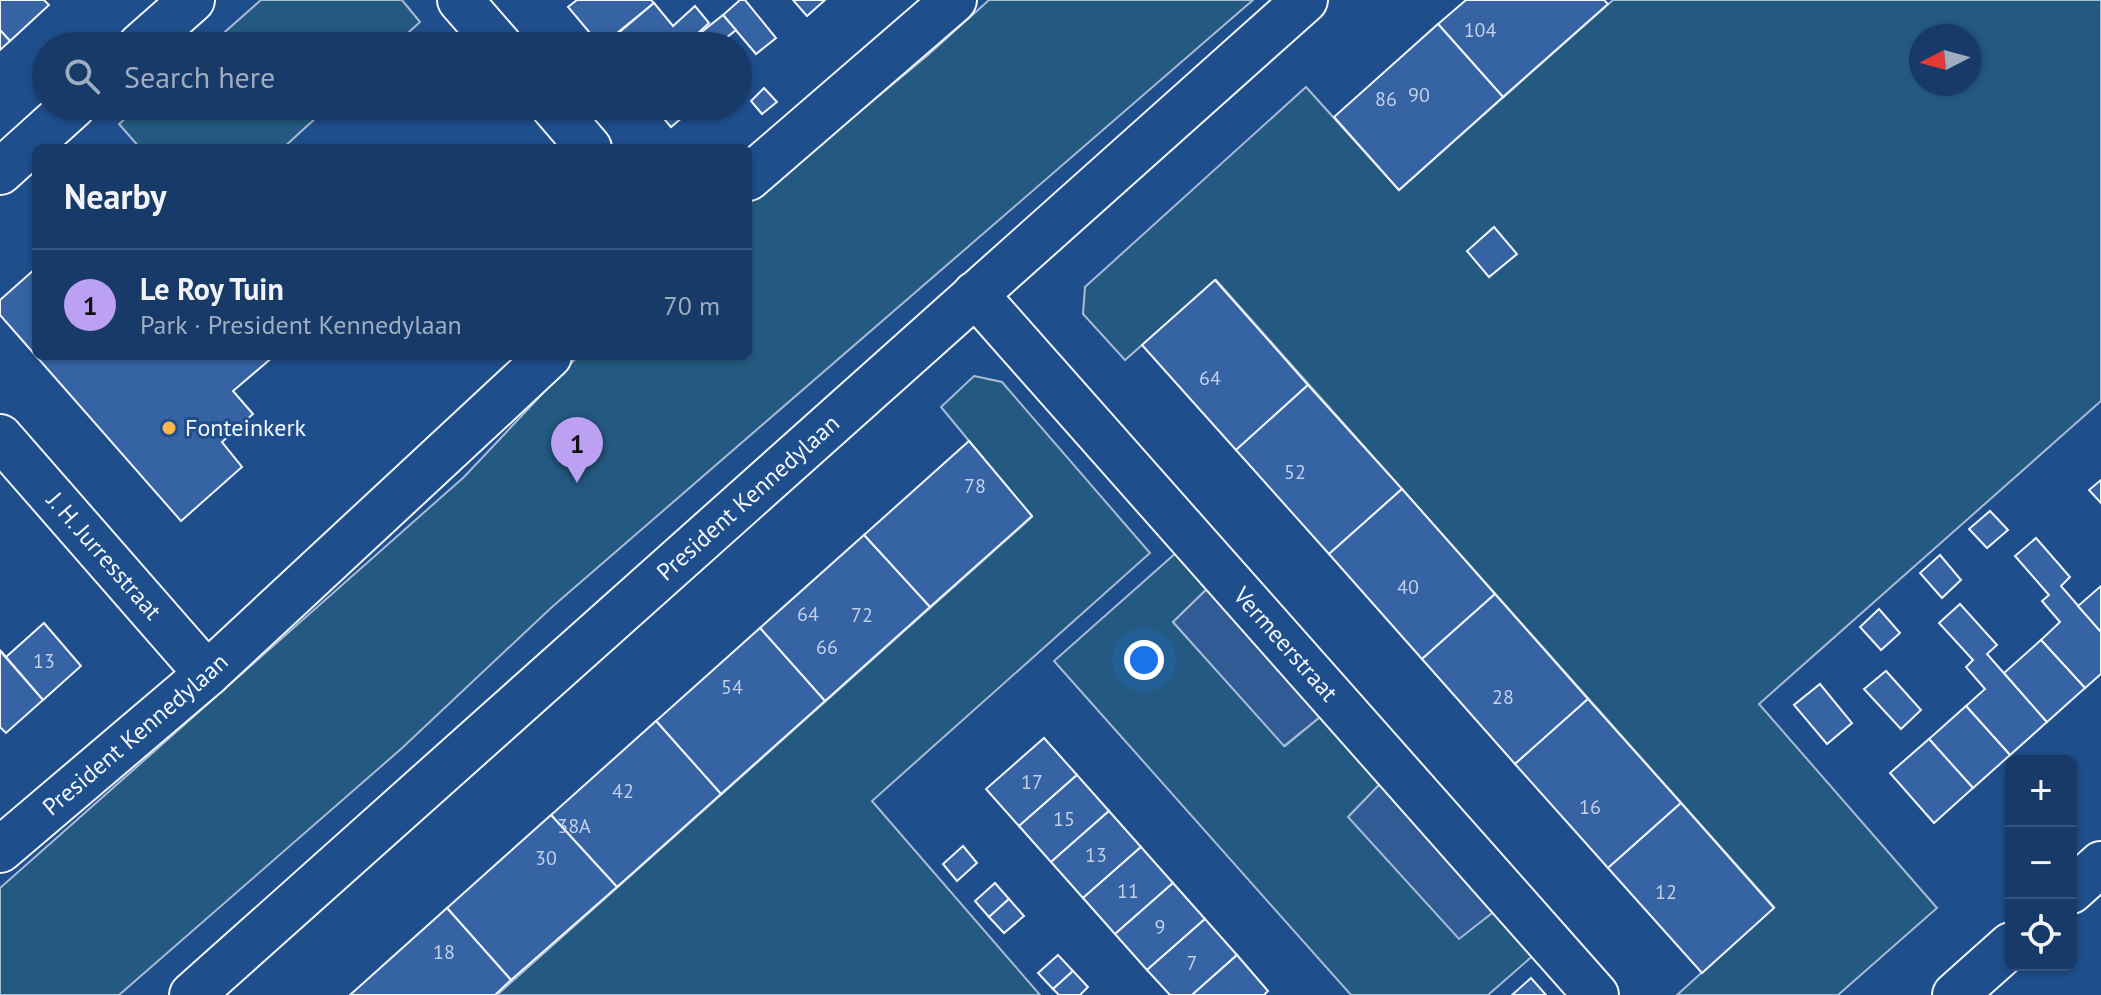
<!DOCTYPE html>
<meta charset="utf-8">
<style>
body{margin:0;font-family:"PT Sans",sans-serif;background:#20416f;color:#f1f3f6}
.controls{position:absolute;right:24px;bottom:24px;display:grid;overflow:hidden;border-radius:12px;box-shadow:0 2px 6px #0004}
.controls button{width:72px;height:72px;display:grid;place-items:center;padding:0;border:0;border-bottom:2px solid #36547d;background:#173a69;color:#f1f3f6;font:40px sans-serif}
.compass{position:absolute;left:1909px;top:24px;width:72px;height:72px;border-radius:50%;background:#173a69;box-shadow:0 2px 6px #0004;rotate:264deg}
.you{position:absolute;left:1144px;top:660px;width:28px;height:28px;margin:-20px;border:6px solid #fff;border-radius:50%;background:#1a73e8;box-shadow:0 0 0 12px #1a73e833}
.badge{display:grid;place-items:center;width:52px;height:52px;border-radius:50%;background:#bca0f2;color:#111;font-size:26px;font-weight:700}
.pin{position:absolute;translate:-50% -66px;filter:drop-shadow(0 2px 4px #0008)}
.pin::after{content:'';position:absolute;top:42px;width:28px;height:24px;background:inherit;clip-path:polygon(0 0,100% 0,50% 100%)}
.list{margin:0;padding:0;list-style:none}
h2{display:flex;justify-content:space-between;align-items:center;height:104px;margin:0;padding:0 32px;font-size:34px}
h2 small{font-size:26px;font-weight:400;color:#9eadc0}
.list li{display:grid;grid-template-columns:52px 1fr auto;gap:24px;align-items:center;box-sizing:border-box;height:112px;padding:0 32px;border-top:2px solid #36547d}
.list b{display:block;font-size:30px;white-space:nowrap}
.list p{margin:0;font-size:26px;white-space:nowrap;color:#9eadc0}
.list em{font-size:26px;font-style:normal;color:#9eadc0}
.icon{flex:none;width:44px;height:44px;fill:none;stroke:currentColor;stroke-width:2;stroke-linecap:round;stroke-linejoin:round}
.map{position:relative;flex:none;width:2101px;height:995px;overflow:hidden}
.search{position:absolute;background:#173a69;box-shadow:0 2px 6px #0004;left:32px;top:32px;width:720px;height:88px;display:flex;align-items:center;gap:20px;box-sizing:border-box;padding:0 28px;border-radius:44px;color:#9eadc0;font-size:30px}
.panel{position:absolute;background:#173a69;box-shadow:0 2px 6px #0004;left:32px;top:144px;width:720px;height:216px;border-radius:12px}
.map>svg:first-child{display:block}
.green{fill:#245a82;stroke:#a8bbd7;stroke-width:2;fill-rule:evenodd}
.parking{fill:#305b95;stroke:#a8bbd7;stroke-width:2}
.building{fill:#3563a3;stroke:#f2f6ff;stroke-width:2}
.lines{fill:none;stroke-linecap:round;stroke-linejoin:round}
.minor-casing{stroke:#f2f6ff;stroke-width:48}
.minor{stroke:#1f4e8c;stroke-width:44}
.poi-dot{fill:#ffb74d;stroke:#1f4e8c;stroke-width:3}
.labels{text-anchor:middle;stroke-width:6;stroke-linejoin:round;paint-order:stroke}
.number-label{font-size:20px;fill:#c3d1e8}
.poi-label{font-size:24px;fill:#f2f6ff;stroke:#1f4e8c;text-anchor:start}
.street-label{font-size:24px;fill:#f2f6ff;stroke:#1f4e8c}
</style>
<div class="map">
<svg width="2101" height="995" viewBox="0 0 2101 995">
<rect width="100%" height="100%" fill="#1f4e8c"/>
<g class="green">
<path d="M 261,0 L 402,0 L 420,22 L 394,46 L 209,46 Z"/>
<path d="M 989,0 L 1253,0 L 552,607 L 401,749 L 119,995 L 0,995 L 0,888 L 464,477 L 578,356 L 748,356 L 748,204 L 928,55 Z"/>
<path d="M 1613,0 L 2101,0 L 2101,401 L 1759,704 L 1937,908 L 1838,995 L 1677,995 L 1774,907 L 1216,280 L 1125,360 L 1083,314 L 1085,287 L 1306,87 L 1399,190 ZM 1921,36 L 1969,36 L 1969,84 L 1921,84 Z"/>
<path d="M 140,106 L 329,106 L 283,148 L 140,148 L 119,124 Z"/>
<path d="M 974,376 L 1002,382 L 1150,553 L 872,801 L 1040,995 L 497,995 L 1032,517 L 941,407 Z"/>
<path d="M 1177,552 L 1208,588 L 1173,622 L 1285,746 L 1321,716 L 1381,783 L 1349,816 L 1459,938 L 1496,910 L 1536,953 L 1488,995 L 1351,995 L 1054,661 Z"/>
</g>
<g class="parking">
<path d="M 1208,588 L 1320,717 L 1284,746 L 1173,622 Z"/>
<path d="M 1381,783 L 1496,910 L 1459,939 L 1348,817 Z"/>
</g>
<g class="building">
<path d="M 0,0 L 44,0 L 49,5 L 10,41 L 0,30 Z"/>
<path d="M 577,0 L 651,0 L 654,3 L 601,46 L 568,7 Z"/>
<path d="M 740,0 L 745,0 L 776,38 L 756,54 L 723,15 Z"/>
<path d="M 793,0 L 825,0 L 807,16 Z"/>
<path d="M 1466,0 L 1604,0 L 1608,4 L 1503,97 L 1438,24 Z"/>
<path d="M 654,3 L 673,26 L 695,6 L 709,23 L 684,46 L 603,46 Z"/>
<path d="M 723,15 L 736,30 L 716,46 L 684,46 Z"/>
<path d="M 1438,24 L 1503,97 L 1399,190 L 1334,117 Z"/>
<path d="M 0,30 L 10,41 L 0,50 Z"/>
<path d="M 764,88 L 777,102 L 762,114 L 751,101 Z"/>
<path d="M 653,106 L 696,106 L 671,127 Z"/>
<path d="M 1494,227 L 1517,254 L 1489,277 L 1467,251 Z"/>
<path d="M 36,268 L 36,356 L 0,315 L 0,300 Z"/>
<path d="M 1215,280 L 1308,385 L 1236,450 L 1142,345 Z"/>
<path d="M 36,356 L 274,356 L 233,391 L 253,414 L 222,442 L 242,467 L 181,521 Z"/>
<path d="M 1308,385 L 1402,489 L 1329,554 L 1236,450 Z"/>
<path d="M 969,441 L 1032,516 L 930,607 L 864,535 Z"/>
<path d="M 2101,480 L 2101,503 L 2089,490 Z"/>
<path d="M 1402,489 L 1495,594 L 1422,659 L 1329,554 Z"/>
<path d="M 1990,511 L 2008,530 L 1987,548 L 1969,529 Z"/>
<path d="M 864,535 L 930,607 L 825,701 L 760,628 Z"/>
<path d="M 2036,538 L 2070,577 L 2061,586 L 2101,632 L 2101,674 L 2085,688 L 2041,640 L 2060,622 L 2042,601 L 2049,595 L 2015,556 Z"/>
<path d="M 1940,555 L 1961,580 L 1942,598 L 1920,573 Z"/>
<path d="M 2101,586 L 2101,632 L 2078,606 Z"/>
<path d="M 1495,594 L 1588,699 L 1515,764 L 1422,659 Z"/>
<path d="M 1960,604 L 1997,645 L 1987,654 L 2047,722 L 2010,755 L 1966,706 L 1985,689 L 1966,667 L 1973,660 L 1939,623 Z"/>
<path d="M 1879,609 L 1900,633 L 1881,650 L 1860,627 Z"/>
<path d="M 44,623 L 81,666 L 43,700 L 0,650 L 6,657 Z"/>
<path d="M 760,628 L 825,701 L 721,794 L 656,721 Z"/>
<path d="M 2041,640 L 2085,688 L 2047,722 L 2004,673 Z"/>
<path d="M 0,651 L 43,700 L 6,733 L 0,727 Z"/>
<path d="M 1886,671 L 1921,710 L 1901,729 L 1864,689 Z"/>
<path d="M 1820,684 L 1852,723 L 1827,744 L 1794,705 Z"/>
<path d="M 1588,699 L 1681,803 L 1608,868 L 1515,764 Z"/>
<path d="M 1966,706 L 2010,755 L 1973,788 L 1929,739 Z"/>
<path d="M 656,721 L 721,794 L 617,887 L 551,815 Z"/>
<path d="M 1044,738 L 1077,775 L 1019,826 L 986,789 Z"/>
<path d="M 1929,739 L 1973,788 L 1934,823 L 1890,773 Z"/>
<path d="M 1077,775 L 1109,811 L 1051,862 L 1019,826 Z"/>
<path d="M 1681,803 L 1774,908 L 1702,973 L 1608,868 Z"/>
<path d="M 1109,811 L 1141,847 L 1083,898 L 1051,862 Z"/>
<path d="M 551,815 L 617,887 L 511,980 L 447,908 Z"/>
<path d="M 963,846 L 977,863 L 957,881 L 943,864 Z"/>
<path d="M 1141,847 L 1173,883 L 1115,934 L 1083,898 Z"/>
<path d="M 995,883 L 1009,899 L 989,917 L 975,901 Z"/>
<path d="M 1173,883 L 1205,919 L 1147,970 L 1115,934 Z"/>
<path d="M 1009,899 L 1024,916 L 1004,933 L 989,917 Z"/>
<path d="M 447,908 L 511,980 L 495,995 L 350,995 Z"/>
<path d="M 1205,919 L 1237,955 L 1192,995 L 1170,995 L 1147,970 Z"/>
<path d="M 1058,955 L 1073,971 L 1053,989 L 1038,973 Z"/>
<path d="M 1237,955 L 1268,991 L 1264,995 L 1192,995 Z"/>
<path d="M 1073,971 L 1088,987 L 1080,995 L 1059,995 L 1053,989 Z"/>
<path d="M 1531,978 L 1546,995 L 1512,995 Z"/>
</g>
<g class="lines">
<defs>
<g id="minor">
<path d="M 460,0 L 500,46"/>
<path d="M 140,46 L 192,0"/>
<path d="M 553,106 L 589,148"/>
<path d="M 0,172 L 73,106"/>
<path d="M 748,178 L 954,0"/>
<path id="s1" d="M 975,294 L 1596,995"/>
<path id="s2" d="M 0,437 L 207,674"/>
<path id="s3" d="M 0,850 L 207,674 L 549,356"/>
<path d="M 2071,891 L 2101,864"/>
<path id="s4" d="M 192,995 L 1305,0"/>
<path d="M 1955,995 L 2011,945"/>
</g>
</defs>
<use href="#minor" class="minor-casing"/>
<use href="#minor" class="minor"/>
</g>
<circle class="poi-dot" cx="169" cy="428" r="8"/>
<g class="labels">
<g class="number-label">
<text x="1480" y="37">104</text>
<text x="1419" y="102">90</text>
<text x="1386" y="106">86</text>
<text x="1210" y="385">64</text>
<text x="1295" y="479">52</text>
<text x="975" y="493">78</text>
<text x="1408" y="594">40</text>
<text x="808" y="621">64</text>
<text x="862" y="622">72</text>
<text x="827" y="654">66</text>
<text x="44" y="668">13</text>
<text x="732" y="694">54</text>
<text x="1503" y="704">28</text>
<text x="1032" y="789">17</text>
<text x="623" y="798">42</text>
<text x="1590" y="814">16</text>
<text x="1064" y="826">15</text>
<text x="574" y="833">38A</text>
<text x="1096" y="862">13</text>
<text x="546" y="865">30</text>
<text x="1128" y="898">11</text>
<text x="1666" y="899">12</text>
<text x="1160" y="934">9</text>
<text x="444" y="959">18</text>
<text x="1192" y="970">7</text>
</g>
<g class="poi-label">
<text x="185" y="436">Fonteinkerk</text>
</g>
<g class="street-label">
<text dy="8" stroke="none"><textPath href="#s4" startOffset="746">President Kennedylaan</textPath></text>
<text dy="8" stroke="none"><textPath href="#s2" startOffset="158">J. H. Jurresstraat</textPath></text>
<text dy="8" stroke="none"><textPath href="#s1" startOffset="468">Vermeerstraat</textPath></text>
<text dy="8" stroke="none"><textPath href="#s3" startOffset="178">President Kennedylaan</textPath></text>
</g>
</g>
</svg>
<div class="controls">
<button>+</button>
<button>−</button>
<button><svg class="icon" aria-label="locate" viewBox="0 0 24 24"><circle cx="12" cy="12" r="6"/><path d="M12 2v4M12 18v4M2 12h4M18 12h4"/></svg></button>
</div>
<svg class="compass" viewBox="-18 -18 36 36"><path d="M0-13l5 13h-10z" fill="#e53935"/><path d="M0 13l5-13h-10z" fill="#9eadc0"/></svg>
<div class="you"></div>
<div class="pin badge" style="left:577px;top:483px">1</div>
<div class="search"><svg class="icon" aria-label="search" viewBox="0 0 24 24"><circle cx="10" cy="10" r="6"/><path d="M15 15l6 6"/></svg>Search here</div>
<section class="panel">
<h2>Nearby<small></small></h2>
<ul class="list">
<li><span class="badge">1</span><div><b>Le Roy Tuin</b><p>Park · President Kennedylaan</p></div><em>70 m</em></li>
</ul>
</section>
</div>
